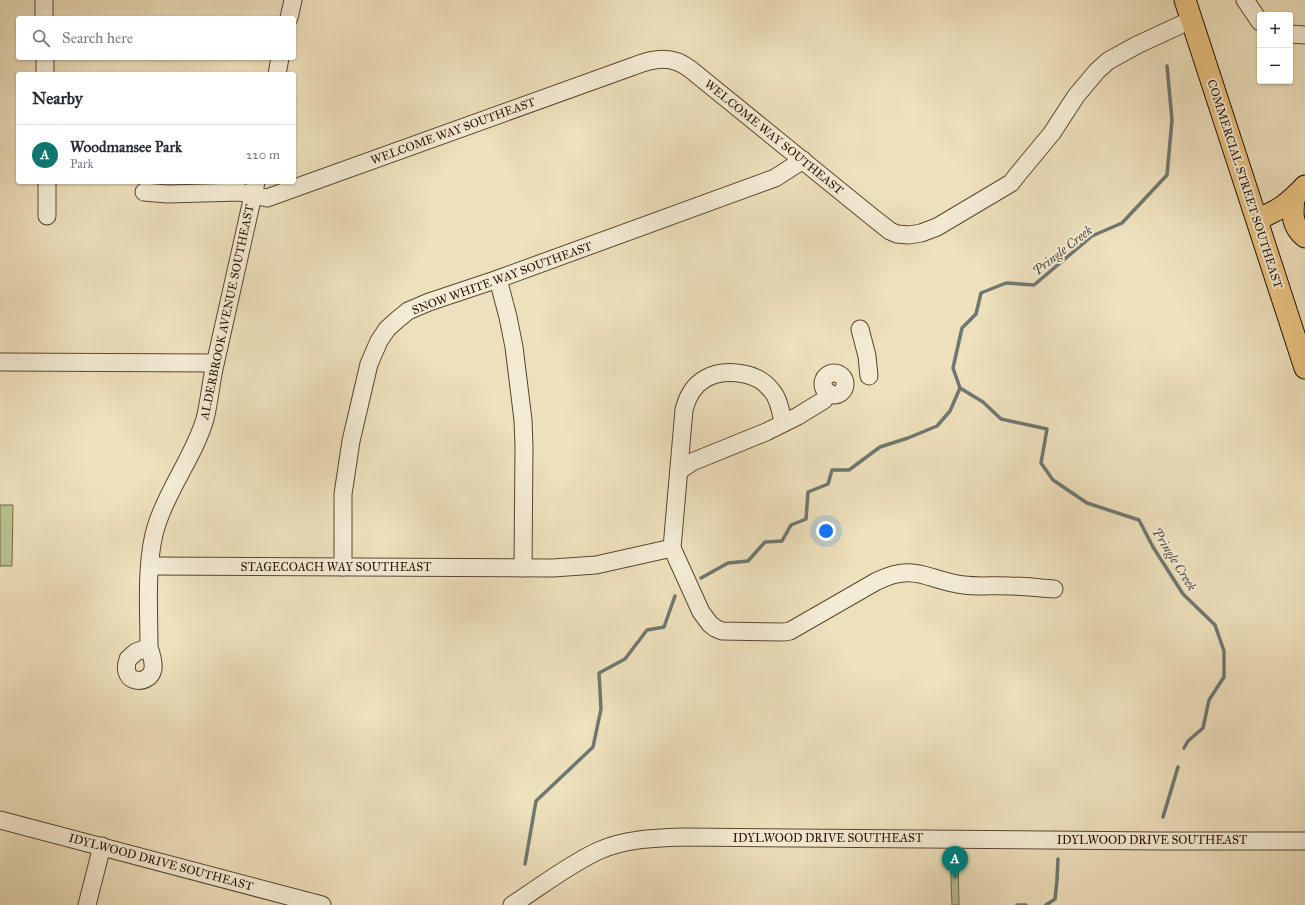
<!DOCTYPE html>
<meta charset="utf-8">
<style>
body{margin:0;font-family:"IM FELL Great Primer",serif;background:#f2f2f3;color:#2b2b33}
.controls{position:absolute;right:12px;top:12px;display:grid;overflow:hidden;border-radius:4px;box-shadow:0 1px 3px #0004}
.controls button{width:36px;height:36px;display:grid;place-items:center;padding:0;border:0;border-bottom:1px solid #e1e1e2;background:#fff;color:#2b2b33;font:20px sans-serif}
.you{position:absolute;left:826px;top:531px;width:14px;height:14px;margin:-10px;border:3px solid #fff;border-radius:50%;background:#1a73e8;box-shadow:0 0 0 6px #1a73e833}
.badge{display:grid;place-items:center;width:26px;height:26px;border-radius:50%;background:#0f766e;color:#fff;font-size:13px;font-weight:700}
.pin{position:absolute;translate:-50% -33px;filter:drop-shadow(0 1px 2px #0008)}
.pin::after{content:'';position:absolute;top:21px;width:14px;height:12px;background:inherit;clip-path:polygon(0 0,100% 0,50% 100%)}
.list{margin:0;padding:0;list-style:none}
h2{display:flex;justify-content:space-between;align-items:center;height:52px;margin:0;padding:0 16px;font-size:17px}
h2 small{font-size:13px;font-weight:400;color:#7c7c81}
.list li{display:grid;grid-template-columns:26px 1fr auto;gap:12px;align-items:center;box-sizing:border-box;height:60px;padding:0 16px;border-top:1px solid #e1e1e2}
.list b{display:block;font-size:15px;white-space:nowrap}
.list p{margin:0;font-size:13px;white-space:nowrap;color:#7c7c81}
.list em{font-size:13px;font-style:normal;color:#7c7c81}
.icon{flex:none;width:22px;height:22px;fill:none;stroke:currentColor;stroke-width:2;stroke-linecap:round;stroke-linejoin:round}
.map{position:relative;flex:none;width:1305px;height:905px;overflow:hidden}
.search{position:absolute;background:#fff;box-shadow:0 1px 3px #0004;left:16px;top:16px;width:280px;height:44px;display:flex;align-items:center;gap:10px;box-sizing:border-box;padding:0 14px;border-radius:4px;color:#7c7c81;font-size:15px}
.panel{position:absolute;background:#fff;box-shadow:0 1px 3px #0004;left:16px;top:72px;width:280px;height:112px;border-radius:4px}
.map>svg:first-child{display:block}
.green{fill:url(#green-dots);stroke:#716a48}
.pitch{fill:#bac28f;stroke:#716a48}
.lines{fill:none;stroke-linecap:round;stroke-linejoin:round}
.stream{stroke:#6f7771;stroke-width:3.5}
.minor-casing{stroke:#594630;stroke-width:19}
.major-casing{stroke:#281201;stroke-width:23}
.minor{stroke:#f3ebd3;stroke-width:17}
.major{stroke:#e6c07e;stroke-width:21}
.labels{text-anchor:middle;stroke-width:4;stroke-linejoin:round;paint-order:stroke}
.street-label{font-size:12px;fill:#281201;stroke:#f3ebd3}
.water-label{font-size:13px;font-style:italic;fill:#514d42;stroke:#f3ebd3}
</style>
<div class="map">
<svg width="1305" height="905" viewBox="0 0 1305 905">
<defs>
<pattern id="green-dots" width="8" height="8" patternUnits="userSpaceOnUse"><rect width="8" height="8" fill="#bac28f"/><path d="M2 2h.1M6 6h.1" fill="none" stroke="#a0a67a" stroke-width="1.8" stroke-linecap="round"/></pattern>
</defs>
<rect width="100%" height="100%" fill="#ede0bc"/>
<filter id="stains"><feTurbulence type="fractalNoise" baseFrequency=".005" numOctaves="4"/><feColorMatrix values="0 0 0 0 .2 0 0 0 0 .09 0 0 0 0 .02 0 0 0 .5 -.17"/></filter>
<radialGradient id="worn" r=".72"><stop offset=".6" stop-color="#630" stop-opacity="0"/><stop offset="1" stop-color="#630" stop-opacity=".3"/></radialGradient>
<path class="green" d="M 950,854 L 958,854 L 959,905 L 952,905 Z"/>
<path class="pitch" d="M 0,505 L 13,505 L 12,566 L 0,566 Z"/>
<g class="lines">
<g class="stream">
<path d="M 1167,66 L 1172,120 L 1167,175 L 1122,223 L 1092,236 L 1034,285 L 1006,283 L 981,293 L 976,314 L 962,328 L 953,368 L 960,388 L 983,402 L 1001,419 L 1047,429 L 1041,463 L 1053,480 L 1087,503 L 1139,520 L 1153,547 L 1183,594 L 1215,625 L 1224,651 L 1224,677 L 1209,700 L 1203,728 L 1188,741 L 1184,748"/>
<path d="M 701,578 L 728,563 L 748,561 L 765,542 L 782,541 L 791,525 L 806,519 L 808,492 L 828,484 L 832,470 L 849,470 L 880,447 L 908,438 L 937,426 L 950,411 L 960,388"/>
<path d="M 1163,817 L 1178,767"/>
<path d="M 525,864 L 536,801 L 593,747 L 601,709 L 599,673 L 625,659 L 647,630 L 664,627 L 675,596"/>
<path d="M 1017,905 L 1026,905"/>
<path d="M 1046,905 L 1055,899 L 1057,880 L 1058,859"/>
</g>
<defs>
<g id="minor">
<path d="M 44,0 L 44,18"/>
<path d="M 1245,0 L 1260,22"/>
<path d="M 289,18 L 293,0"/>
<path d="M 1290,34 L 1305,35"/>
<path d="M 45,58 L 45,74"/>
<path d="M 277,74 L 280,58"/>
<path d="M 47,182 L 47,216"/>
<path d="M 144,192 L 167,194 L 240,192 L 267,198 L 634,66 C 654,58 672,55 690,69 L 871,216 L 890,231 L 897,234 L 909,235 L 921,233 L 937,227 L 1001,189 L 1011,183 L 1018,174 L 1052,133 L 1076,96 L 1097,71 L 1108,61 L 1137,45 L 1191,20"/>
<path d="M 498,279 L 508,317 L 514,347 L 523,420 L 524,447 L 523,568"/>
<path d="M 860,329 L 867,356 L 869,376"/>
<path d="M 0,362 L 215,363"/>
<circle cx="834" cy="384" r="11"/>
<path d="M 783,423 C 781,412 779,399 772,391 C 765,382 755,376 744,374 C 714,368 691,380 684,410 L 672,548 L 701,612 L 710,624 L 715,628 L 722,631 L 784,632 L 790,631 L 877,581 C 916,562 928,581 964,585 C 979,587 995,585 1010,586 C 1025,586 1039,588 1054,589"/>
<path d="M 679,471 L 692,462 L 766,432 L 798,416 L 824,400 L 828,392"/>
<path d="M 150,566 L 553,568 L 596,565 L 672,548"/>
<path d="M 343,567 L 343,494 L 351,441 L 369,364 L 379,341 L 387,329 L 397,320 L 408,311 L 429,302 L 498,279 L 775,178 L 803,160"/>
<path d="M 149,647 L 136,652 L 128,659 C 119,685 150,686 153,669 C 154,661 151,654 149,647 C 149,610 145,559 157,524 C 169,487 194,456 205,419 C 210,399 211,379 216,360 C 229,300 243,241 256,182"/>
<path d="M 0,820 L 322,905"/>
<path d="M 87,905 L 102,846"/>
<path d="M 512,905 C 540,887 568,865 598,851 C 624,839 654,838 683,837 L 1161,841 L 1305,841"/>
</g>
<g id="major">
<path d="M 1185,0 L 1305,368"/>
<path d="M 1294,199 C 1292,215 1292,226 1305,237"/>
<path d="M 1257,219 C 1279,211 1289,203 1305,186"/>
</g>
</defs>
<use href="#minor" class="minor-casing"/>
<use href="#major" class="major-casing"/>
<use href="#minor" class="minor"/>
<use href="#major" class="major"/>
</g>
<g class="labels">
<g class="street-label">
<text transform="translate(453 131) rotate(-20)" y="4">WELCOME WAY SOUTHEAST</text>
<text transform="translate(774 137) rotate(39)" y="4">WELCOME WAY SOUTHEAST</text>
<text transform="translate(1245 184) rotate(72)" y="4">COMMERCIAL STREET SOUTHEAST</text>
<text transform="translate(502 278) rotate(-20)" y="4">SNOW WHITE WAY SOUTHEAST</text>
<text transform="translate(227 312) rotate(-78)" y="4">ALDERBROOK AVENUE SOUTHEAST</text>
<text x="336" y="571">STAGECOACH WAY SOUTHEAST</text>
<text x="828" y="842">IDYLWOOD DRIVE SOUTHEAST</text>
<text x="1152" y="844">IDYLWOOD DRIVE SOUTHEAST</text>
<text transform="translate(161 862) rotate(15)" y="4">IDYLWOOD DRIVE SOUTHEAST</text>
</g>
<g class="water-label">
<text transform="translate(1062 250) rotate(-38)" y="5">Pringle Creek</text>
<text transform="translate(1175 559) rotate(58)" y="5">Pringle Creek</text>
</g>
</g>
<rect width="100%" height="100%" filter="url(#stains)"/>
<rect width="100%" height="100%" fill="url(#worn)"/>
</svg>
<div class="controls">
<button>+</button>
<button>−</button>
</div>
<div class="you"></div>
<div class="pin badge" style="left:955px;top:879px">A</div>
<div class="search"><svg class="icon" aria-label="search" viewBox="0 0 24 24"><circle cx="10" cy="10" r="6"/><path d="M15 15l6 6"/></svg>Search here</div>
<section class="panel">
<h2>Nearby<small></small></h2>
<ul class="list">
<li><span class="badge">A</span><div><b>Woodmansee Park</b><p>Park</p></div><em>220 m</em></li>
</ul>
</section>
</div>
